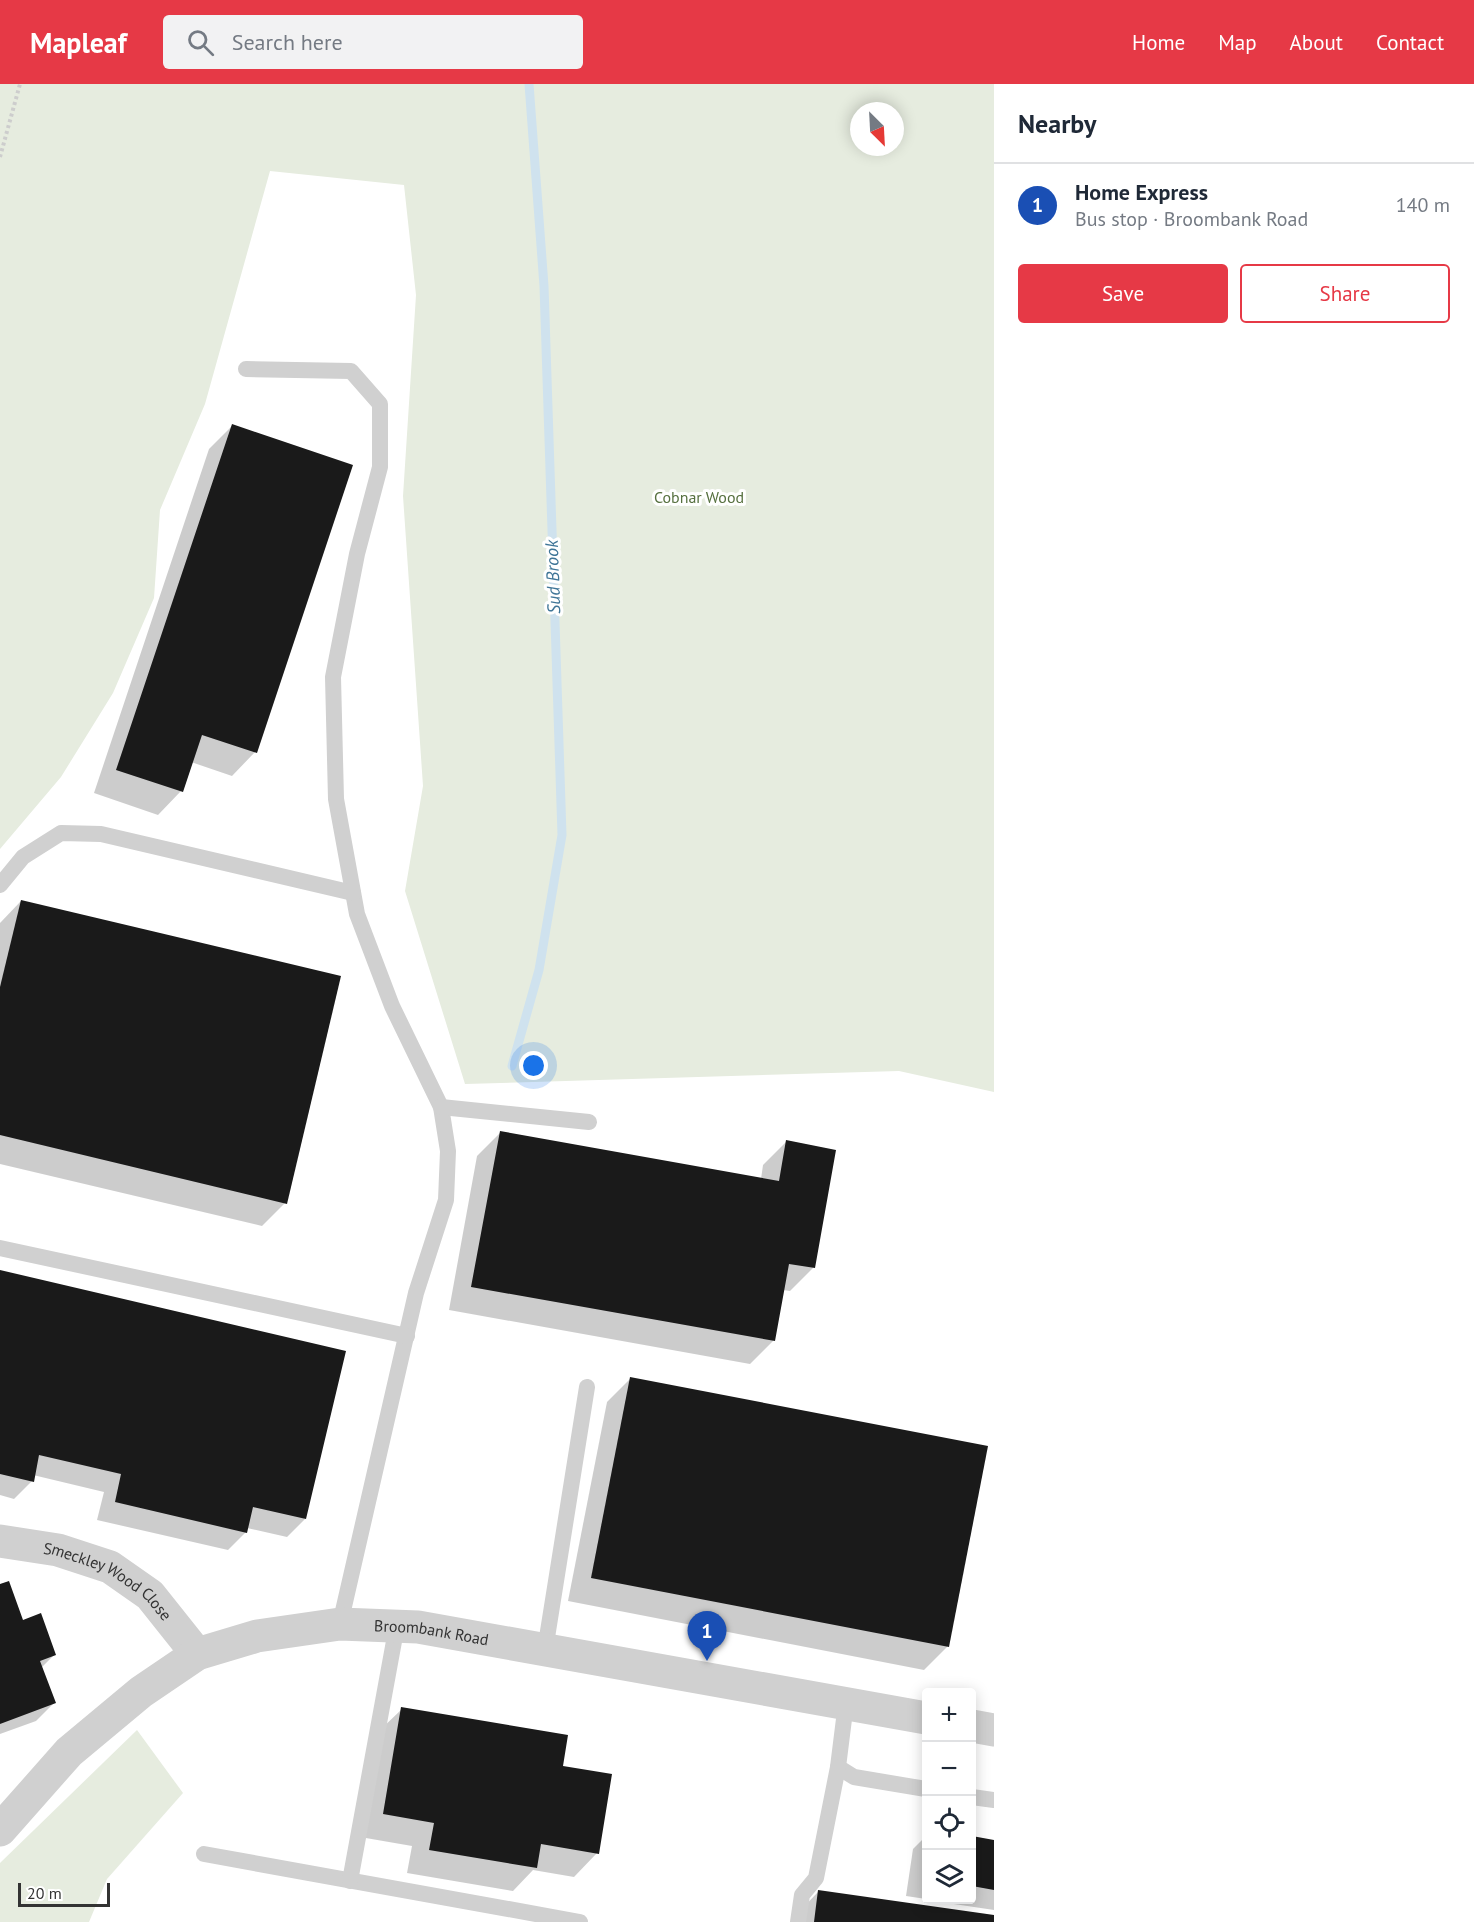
<!DOCTYPE html>
<meta charset="utf-8">
<style>
body{margin:0;font-family:"PT Sans",sans-serif;background:#f2f2f3;color:#1f2937}
.controls{position:absolute;right:18px;bottom:18px;display:grid;overflow:hidden;border-radius:6px;box-shadow:0 3px 15px #0003}
.controls button{width:54px;height:54px;display:grid;place-items:center;padding:0;border:0;border-bottom:2px solid #e0e1e3;background:#fff;color:#1f2937;font:30px sans-serif}
.compass{position:absolute;left:850px;top:18px;width:54px;height:54px;border-radius:50%;background:#fff;box-shadow:0 3px 15px #0003;rotate:156deg}
.scale{position:absolute;left:18px;bottom:15px;width:92px;box-sizing:border-box;padding-left:6px;border:3px solid #333;border-top:0;font-size:16px;line-height:21px;white-space:nowrap;color:#333;-webkit-text-stroke:4px #fff;paint-order:stroke}
.you{position:absolute;left:534px;top:982px;width:21px;height:21px;margin:-15px;border:4px solid #fff;border-radius:50%;background:#1a73e8;box-shadow:0 0 0 9px #1a73e833}
.badge{display:grid;place-items:center;width:39px;height:39px;border-radius:50%;background:#e63946;color:#fff;font-size:20px;font-weight:700}
.pin{position:absolute;translate:-50% -50px;filter:drop-shadow(0 2px 3px #0008)}
.pin::after{content:'';position:absolute;top:32px;width:21px;height:18px;background:inherit;clip-path:polygon(0 0,100% 0,50% 100%)}
.list{margin:0;padding:0;list-style:none}
h2{display:flex;justify-content:space-between;align-items:center;height:78px;margin:0;padding:0 24px;font-size:26px}
h2 small{font-size:20px;font-weight:400;color:#747a83}
.list li{display:grid;grid-template-columns:39px 1fr auto;gap:18px;align-items:center;box-sizing:border-box;height:84px;padding:0 24px;border-top:2px solid #e0e1e3}
.list b{display:block;font-size:22px;white-space:nowrap}
.list p{margin:0;font-size:20px;white-space:nowrap;color:#747a83}
.list em{font-size:20px;font-style:normal;color:#747a83}
.actions{display:flex;gap:12px;padding:18px 24px}
.actions a{flex:1;padding:14px 0;border:2px solid #e63946;border-radius:6px;text-align:center;font-size:21px;color:#e63946}
.actions .main{background:#e63946;color:#fff}
.icon{flex:none;width:33px;height:33px;fill:none;stroke:currentColor;stroke-width:2;stroke-linecap:round;stroke-linejoin:round}
.map{position:relative;flex:none;width:994px;height:1838px;overflow:hidden}
header{display:flex;align-items:center;gap:36px;box-sizing:border-box;height:84px;padding:0 30px;background:#e63946;color:#fff}
header strong{font-size:28px}
nav{display:flex;gap:33px;margin-inline-start:auto;font-size:21px}
.search{width:420px;height:54px;background:#f2f2f3;display:flex;align-items:center;gap:15px;box-sizing:border-box;padding:0 21px;border-radius:6px;color:#747a83;font-size:22px}
main{display:flex}
aside{flex:1;background:#fff}
.map>svg:first-child{display:block}
.green{fill:#e6ecdf;fill-rule:evenodd}
.shadow{fill:#0003}
.lines{fill:none;stroke-linecap:round;stroke-linejoin:round}
.stream{stroke:#cfe2ee;stroke-width:9}
.building{fill:#1a1a1a}
.path{stroke:#cdcdcd;stroke-width:4;stroke-dasharray:3 3;stroke-linecap:butt}
.service{stroke:#d0d0d0;stroke-width:16}
.minor{stroke:#d0d0d0;stroke-width:33}
.tertiary{stroke:#d0d0d0;stroke-width:33}
.labels{text-anchor:middle;stroke-width:6;stroke-linejoin:round;paint-order:stroke}
.park-label{font-size:16px;fill:#56703f;stroke:#fff}
.street-label{font-size:16px;fill:#333;stroke:#fff}
.water-label{font-size:18px;font-style:italic;fill:#3f7597;stroke:#fff}
</style>
<header>
<strong>Mapleaf</strong>
<div class="search"><svg class="icon" aria-label="search" viewBox="0 0 24 24"><circle cx="10" cy="10" r="6"/><path d="M15 15l6 6"/></svg>Search here</div>
<nav><a>Home</a><a>Map</a><a>About</a><a>Contact</a></nav>
</header>
<main>
<div class="map">
<svg width="994" height="1838" viewBox="0 0 994 1838">
<rect width="100%" height="100%" fill="#fff"/>
<g class="green">
<path d="M 0,0 L 994,0 L 994,1008 L 899,987 L 465,1000 L 405,807 L 423,702 L 403,412 L 416,211 L 404,101 L 270,87 L 205,320 L 160,426 L 154,514 L 113,609 L 61,693 L 0,765 ZM 859,27 L 895,27 L 895,63 L 859,63 Z"/>
<path d="M 137,1646 L 183,1709 L 107,1795 L 89,1838 L 0,1838 L 0,1779 Z"/>
</g>
<g class="shadow">
<path d="M 232,342 L 255,668 L 232,692 L 191,678 L 181,707 L 158,731 L 94,709 L 209,365 Z"/>
<path d="M 21,817 L 285,1119 L 262,1142 L 0,1080 L 0,839 Z"/>
<path d="M 500,1049 L 761,1095 L 763,1081 L 786,1058 L 813,1184 L 790,1207 L 783,1206 L 773,1257 L 750,1280 L 449,1226 L 477,1072 Z"/>
<path d="M 0,1188 L 305,1435 L 287,1453 L 247,1444 L 246,1448 L 228,1466 L 97,1436 L 104,1408 L 33,1391 L 32,1397 L 14,1415 L 0,1411 Z"/>
<path d="M 631,1294 L 986,1363 L 947,1563 L 924,1586 L 568,1517 L 607,1318 Z"/>
<path d="M 0,1501 L 23,1538 L 55,1570 L 41,1584 L 54,1619 L 36,1637 L 0,1650 Z"/>
<path d="M 402,1625 L 561,1683 L 597,1769 L 574,1793 L 533,1786 L 513,1807 L 407,1789 L 412,1762 L 360,1753 L 378,1648 Z"/>
<path d="M 926,1752 L 926,1815 L 906,1812 L 913,1765 Z"/>
<path d="M 972,1753 L 994,1757 L 994,1826 L 927,1816 L 972,1816 Z"/>
<path d="M 819,1807 L 994,1832 L 994,1838 L 795,1838 L 796,1831 Z"/>
</g>
<g class="lines">
<path class="stream" d="M 512,982 L 539,886 L 562,751 L 544,202 L 529,0"/>
</g>
<g class="building">
<path d="M 232,340 L 353,381 L 257,669 L 202,651 L 183,708 L 116,686 Z"/>
<path d="M 21,816 L 341,892 L 287,1120 L 0,1051 L 0,903 Z"/>
<path d="M 500,1047 L 779,1097 L 786,1056 L 836,1066 L 815,1184 L 789,1180 L 775,1257 L 471,1203 Z"/>
<path d="M 0,1186 L 346,1267 L 306,1435 L 253,1423 L 247,1449 L 115,1418 L 121,1390 L 39,1371 L 34,1398 L 0,1390 Z"/>
<path d="M 630,1293 L 988,1362 L 949,1563 L 591,1494 Z"/>
<path d="M 9,1497 L 23,1536 L 41,1529 L 56,1571 L 40,1577 L 56,1619 L 0,1640 L 0,1500 Z"/>
<path d="M 401,1623 L 568,1651 L 563,1682 L 612,1690 L 599,1770 L 541,1760 L 537,1784 L 429,1766 L 434,1739 L 383,1730 Z"/>
<path d="M 972,1752 L 994,1756 L 994,1806 L 972,1802 Z"/>
<path d="M 925,1780 L 926,1780 L 926,1795 L 923,1794 Z"/>
<path d="M 818,1806 L 994,1831 L 994,1838 L 814,1838 Z"/>
</g>
<g class="lines">
<path class="path" d="M 0,73 L 20,0"/>
<g class="service">
<path d="M 246,285 L 351,287 L 380,320 L 380,383 L 357,470 L 333,593 L 336,715 L 357,830 L 392,922 L 441,1023 L 448,1067 L 446,1116 L 416,1209 L 340,1540"/>
<path d="M 0,801 L 23,773 L 61,749 L 101,750 L 353,809"/>
<path d="M 441,1023 L 589,1038"/>
<path d="M 0,1164 L 407,1252"/>
<path d="M 545,1566 L 587,1303"/>
<path d="M 846,1619 L 838,1683 L 854,1693 L 926,1705"/>
<path d="M 972,1713 L 994,1716"/>
<path d="M 204,1770 L 580,1838"/>
<path d="M 350,1797 L 397,1541"/>
<path d="M 798,1838 L 802,1811 L 816,1794 L 838,1683"/>
</g>
<path class="minor" id="s1" d="M 0,1457 L 58,1466 L 110,1483 L 150,1511 L 197,1570"/>
<g class="tertiary">
<path d="M 972,1642 L 994,1646"/>
<path id="s2" d="M 0,1746 L 69,1668 L 141,1608 L 197,1570 L 257,1552 L 340,1540 L 418,1543 L 926,1634"/>
</g>
</g>
<g class="labels">
<g class="park-label">
<text x="699" y="419">Cobnar Wood</text>
</g>
<g class="street-label">
<text dy="6" stroke="none"><textPath href="#s1" startOffset="118">Smeckley Wood Close</textPath></text>
<text dy="6" stroke="none"><textPath href="#s2" startOffset="504">Broombank Road</textPath></text>
</g>
<g class="water-label">
<text transform="translate(553 493) rotate(-92)" y="6">Sud Brook</text>
</g>
</g>
</svg>
<div class="controls">
<button>+</button>
<button>−</button>
<button><svg class="icon" aria-label="locate" viewBox="0 0 24 24"><circle cx="12" cy="12" r="6"/><path d="M12 2v4M12 18v4M2 12h4M18 12h4"/></svg></button>
<button><svg class="icon" aria-label="layers" viewBox="0 0 24 24"><path d="M12 4l9 5-9 5-9-5zM3 14l9 5 9-5"/></svg></button>
</div>
<svg class="compass" viewBox="-18 -18 36 36"><path d="M0-13l5 13h-10z" fill="#e53935"/><path d="M0 13l5-13h-10z" fill="#747a83"/></svg>
<div class="scale">20 m</div>
<div class="you"></div>
<div class="pin badge" style="left:707px;top:1577px;background:#1a4fb4">1</div>
</div>
<aside>
<h2>Nearby<small></small></h2>
<ul class="list">
<li><span class="badge" style="background:#1a4fb4">1</span><div><b>Home Express</b><p>Bus stop · Broombank Road</p></div><em>140 m</em></li>
</ul>
<div class="actions"><a class="main">Save</a><a>Share</a></div>
</aside>
</main>
